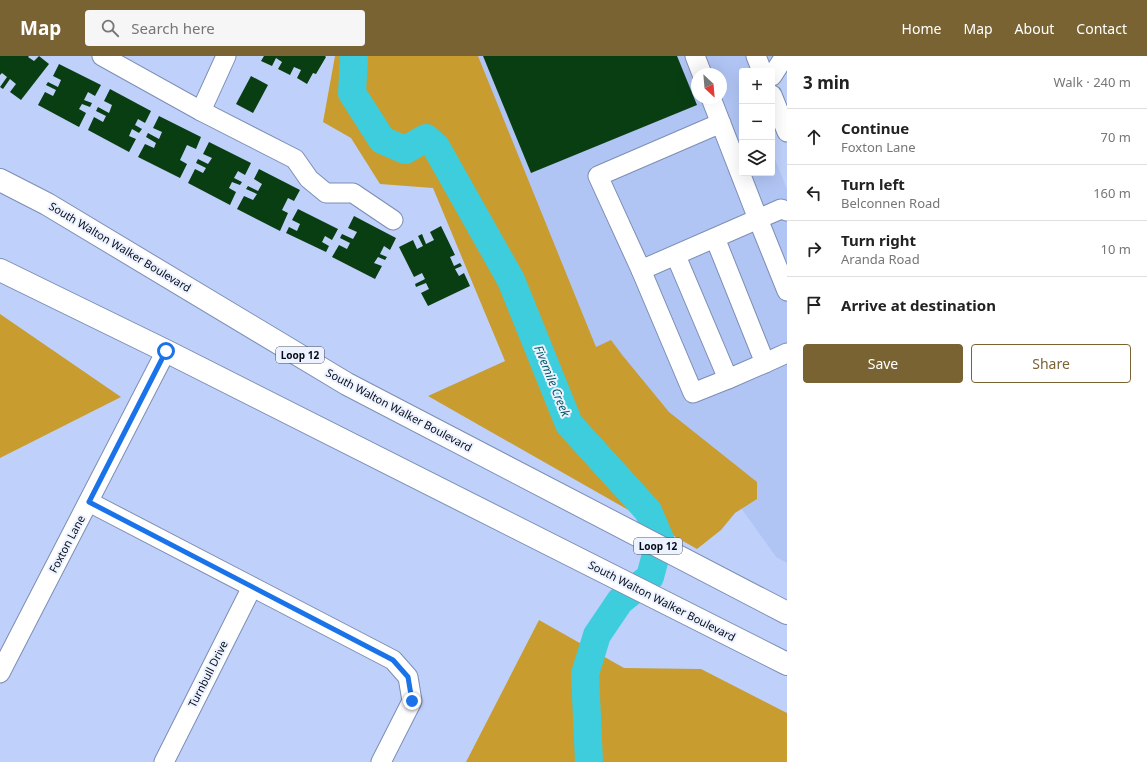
<!DOCTYPE html>
<meta charset="utf-8">
<style>
body{margin:0;font-family:"Noto Sans",sans-serif;background:#f6f6f6;color:#222}
.controls{position:absolute;right:12px;top:12px;display:grid;overflow:hidden;border-radius:4px;box-shadow:0 4px 16px #0002}
.controls button{width:36px;height:36px;display:grid;place-items:center;padding:0;border:0;border-bottom:1px solid #e0e0e0;background:#fff;color:#222;font:20px sans-serif}
.compass{position:absolute;left:691px;top:12px;width:36px;height:36px;border-radius:50%;background:#fff;box-shadow:0 4px 16px #0002;rotate:154deg}
.stop{position:absolute;width:12px;height:12px;margin:-9px;border:3px solid #1a73e8;border-radius:50%;background:#fff}
.stop.end{background:#1a73e8;border-color:#fff;box-shadow:0 1px 4px #0008}
.list{margin:0;padding:0;list-style:none}
h2{display:flex;justify-content:space-between;align-items:center;height:52px;margin:0;padding:0 16px;font-size:17px}
h2 small{font-size:13px;font-weight:400;color:#767676}
.list li{display:grid;grid-template-columns:26px 1fr auto;gap:12px;align-items:center;box-sizing:border-box;height:56px;padding:0 16px;border-top:1px solid #e0e0e0}
.list b{display:block;font-size:15px;white-space:nowrap}
.list p{margin:0;font-size:13px;white-space:nowrap;color:#767676}
.list em{font-size:13px;font-style:normal;color:#767676}
.actions{display:flex;gap:8px;padding:12px 16px}
.actions a{flex:1;padding:9px 0;border:1px solid #796333;border-radius:4px;text-align:center;font-size:14px;color:#796333}
.actions .main{background:#796333;color:#fff}
.icon{flex:none;width:22px;height:22px;fill:none;stroke:currentColor;stroke-width:2;stroke-linecap:round;stroke-linejoin:round}
.map{position:relative;flex:none;width:787px;height:706px;overflow:hidden}
header{display:flex;align-items:center;gap:24px;box-sizing:border-box;height:56px;padding:0 20px;background:#796333;color:#fff}
header strong{font-size:19px}
nav{display:flex;gap:22px;margin-inline-start:auto;font-size:14px}
.search{width:280px;height:36px;background:#f6f6f6;display:flex;align-items:center;gap:10px;box-sizing:border-box;padding:0 14px;border-radius:4px;color:#767676;font-size:15px}
main{display:flex}
aside{flex:1;background:#fff}
.map>svg:first-child{display:block}
.built{fill:#b1c5f5;fill-rule:evenodd}
.green{fill:#c89c2e}
.lines{fill:none;stroke-linecap:round;stroke-linejoin:round}
.river{stroke:#3ecddd;stroke-width:28}
.building{fill:#093e13}
.minor-casing{stroke:#7c8eb4;stroke-width:21}
.major-casing{stroke:#7c8eb4;stroke-width:24}
.minor{stroke:#fff;stroke-width:19}
.major{stroke:#fff;stroke-width:22}
.route{stroke:#1a73e8;stroke-width:5}
.labels{text-anchor:middle;stroke-width:4;stroke-linejoin:round;paint-order:stroke}
.shield{fill:#ecf2ff;stroke:#4b515e;stroke-width:1}
.shield-label{font-size:10px;font-weight:bold;fill:#060c19}
.street-label{font-size:11px;fill:#060c19;stroke:#ecf2ff}
.water-label{font-size:12px;font-style:italic;fill:#035961;stroke:#ecf2ff}
</style>
<header>
<strong>Map</strong>
<div class="search"><svg class="icon" aria-label="search" viewBox="0 0 24 24"><circle cx="10" cy="10" r="6"/><path d="M15 15l6 6"/></svg>Search here</div>
<nav><a>Home</a><a>Map</a><a>About</a><a>Contact</a></nav>
</header>
<main>
<div class="map">
<svg width="787" height="706" viewBox="0 0 787 706">
<rect width="100%" height="100%" fill="#bfd1fa"/>
<path class="built" d="M 365,0 L 787,0 L 766,15 L 742,15 L 742,117 L 772,117 L 772,96 L 787,133 L 787,507 L 776,501 L 729,435 L 550,344 ZM 697,18 L 721,18 L 721,42 L 697,42 Z"/>
<g class="green">
<path d="M 335,0 L 478,0 L 596,291 L 611,284 L 623,300 L 669,356 L 757,426 L 757,443 L 735,457 L 721,474 L 697,493 L 428,340 L 505,305 L 433,132 L 380,128 L 351,82 L 323,66 Z"/>
<path d="M 0,258 L 121,341 L 0,402 Z"/>
<path d="M 539,564 L 624,612 L 701,613 L 787,657 L 787,706 L 466,706 Z"/>
</g>
<g class="lines">
<path class="river" d="M 354,0 L 352,37 L 382,84 L 405,94 L 426,82 L 436,91 L 511,224 L 569,368 L 648,455 L 660,483 L 650,521 L 620,545 L 597,579 L 585,618 L 589,706"/>
</g>
<g class="building">
<path d="M 0,0 L 29,0 L 28,1 L 34,5 L 39,0 L 49,8 L 21,44 L 10,36 L 16,28 L 10,23 L 3,33 L 0,31 L 7,21 L 2,17 L 0,19 Z"/>
<path d="M 264,0 L 325,0 L 326,1 L 316,18 L 313,17 L 307,28 L 297,22 L 301,14 L 294,11 L 290,19 L 278,13 L 282,6 L 276,2 L 272,10 L 261,5 Z"/>
<path d="M 483,0 L 677,0 L 697,49 L 531,117 Z"/>
<path d="M 59,8 L 101,29 L 95,40 L 88,36 L 84,44 L 92,47 L 90,51 L 82,48 L 79,53 L 86,57 L 79,71 L 38,49 L 45,36 L 53,40 L 56,34 L 46,29 L 48,26 L 58,31 L 61,24 L 53,20 Z"/>
<path d="M 251,20 L 268,29 L 253,57 L 236,48 Z"/>
<path d="M 110,33 L 151,55 L 145,67 L 138,63 L 135,69 L 142,73 L 139,77 L 132,73 L 129,80 L 136,83 L 129,96 L 88,74 L 94,61 L 103,66 L 106,60 L 96,55 L 98,51 L 109,57 L 112,49 L 104,45 Z"/>
<path d="M 159,60 L 201,81 L 196,93 L 187,89 L 180,104 L 187,108 L 180,122 L 138,101 L 145,88 L 154,92 L 156,87 L 146,81 L 148,77 L 159,83 L 162,76 L 153,72 Z"/>
<path d="M 209,86 L 251,107 L 245,119 L 238,115 L 234,122 L 242,126 L 240,129 L 232,126 L 229,132 L 236,136 L 230,149 L 188,127 L 195,113 L 203,117 L 206,112 L 196,107 L 198,103 L 208,108 L 212,102 L 203,98 Z"/>
<path d="M 259,113 L 300,134 L 294,145 L 288,142 L 282,154 L 288,157 L 280,175 L 237,153 L 244,140 L 253,144 L 257,138 L 246,133 L 248,130 L 258,135 L 262,128 L 254,123 Z"/>
<path d="M 298,153 L 338,173 L 332,184 L 325,180 L 322,186 L 329,190 L 326,196 L 286,177 L 289,171 L 297,175 L 300,168 L 292,164 Z"/>
<path d="M 354,160 L 396,182 L 390,194 L 384,190 L 380,198 L 387,201 L 385,204 L 378,201 L 374,207 L 382,210 L 375,223 L 332,201 L 339,189 L 347,193 L 350,187 L 340,182 L 342,178 L 353,183 L 357,176 L 348,172 Z"/>
<path d="M 441,170 L 455,199 L 450,201 L 454,210 L 460,207 L 462,210 L 455,213 L 459,220 L 464,217 L 470,230 L 428,250 L 421,237 L 429,233 L 426,227 L 416,231 L 415,228 L 425,223 L 422,217 L 414,221 L 399,191 L 413,184 L 417,193 L 423,190 L 418,180 L 422,178 L 426,188 L 434,184 L 430,176 Z"/>
</g>
<g class="lines">
<defs>
<g id="minor">
<path d="M 102,0 L 201,55 L 226,0"/>
<path d="M 695,0 L 702,18"/>
<path d="M 756,0 L 762,15"/>
<path d="M 772,20 L 785,0"/>
<path d="M 772,39 L 787,76"/>
<path d="M 711,42 L 758,163 L 641,214 L 598,120 L 721,67"/>
<path d="M 201,55 L 295,103 L 309,123 L 326,137 L 353,137 L 393,164"/>
<path d="M 787,155 L 781,153 L 758,163 L 787,235"/>
<path d="M 715,182 L 765,307 L 787,297"/>
<path d="M 676,200 L 728,323 L 765,307"/>
<path d="M 641,214 L 693,337 L 728,323"/>
<path d="M 89,446 L 393,604 L 408,621 L 412,645 L 381,706"/>
<path d="M 0,617 L 166,295"/>
<path d="M 164,706 L 252,531"/>
</g>
<g id="major">
<path d="M 0,124 L 47,148 L 347,328 L 787,557"/>
<path d="M 0,214 L 166,295 L 787,608"/>
</g>
</defs>
<use href="#minor" class="minor-casing"/>
<use href="#major" class="major-casing"/>
<use href="#minor" class="minor"/>
<use href="#major" class="major"/>
</g>
<g class="lines">
<path class="route" d="M 166,295 L 89,446 L 393,604 L 408,621 L 412,645"/>
</g>
<g class="labels">
<g class="shield">
<rect x="276" y="291" width="48" height="16" rx="3"/>
<rect x="634" y="482" width="48" height="16" rx="3"/>
</g>
<g class="shield-label">
<text x="300" y="303">Loop 12</text>
<text x="658" y="494">Loop 12</text>
</g>
<g class="street-label">
<text transform="translate(120 191) rotate(31)" y="4">South Walton Walker Boulevard</text>
<text transform="translate(399 354) rotate(28)" y="4">South Walton Walker Boulevard</text>
<text transform="translate(67 488) rotate(-62)" y="4">Foxton Lane</text>
<text transform="translate(662 545) rotate(27)" y="4">South Walton Walker Boulevard</text>
<text transform="translate(208 618) rotate(-63)" y="4">Turnbull Drive</text>
</g>
<g class="water-label">
<text transform="translate(552 325) rotate(68)" y="4">Fivemile Creek</text>
</g>
</g>
</svg>
<div class="controls">
<button>+</button>
<button>−</button>
<button><svg class="icon" aria-label="layers" viewBox="0 0 24 24"><path d="M12 4l9 5-9 5-9-5zM3 14l9 5 9-5"/></svg></button>
</div>
<svg class="compass" viewBox="-18 -18 36 36"><path d="M0-13l5 13h-10z" fill="#e53935"/><path d="M0 13l5-13h-10z" fill="#767676"/></svg>
<div class="stop" style="left:166px;top:295px"></div>
<div class="stop end" style="left:412px;top:645px"></div>
</div>
<aside>
<h2>3 min<small>Walk · 240 m</small></h2>
<ul class="list">
<li><svg class="icon" aria-label="ahead" viewBox="0 0 24 24"><path d="M12 20V5M6 11l6-6 6 6"/></svg><div><b>Continue</b><p>Foxton Lane</p></div><em>70 m</em></li>
<li><svg class="icon" aria-label="left" viewBox="0 0 24 24"><path d="M17 20v-9H6M10 6l-5 5 5 5"/></svg><div><b>Turn left</b><p>Belconnen Road</p></div><em>160 m</em></li>
<li><svg class="icon" aria-label="right" viewBox="0 0 24 24"><path d="M7 20v-9h11M14 6l5 5-5 5"/></svg><div><b>Turn right</b><p>Aranda Road</p></div><em>10 m</em></li>
<li><svg class="icon" aria-label="arrive" viewBox="0 0 24 24"><path d="M6 21V4h12l-3 4 3 4H6"/></svg><div><b>Arrive at destination</b></div></li>
</ul>
<div class="actions"><a class="main">Save</a><a>Share</a></div>
</aside>
</main>
